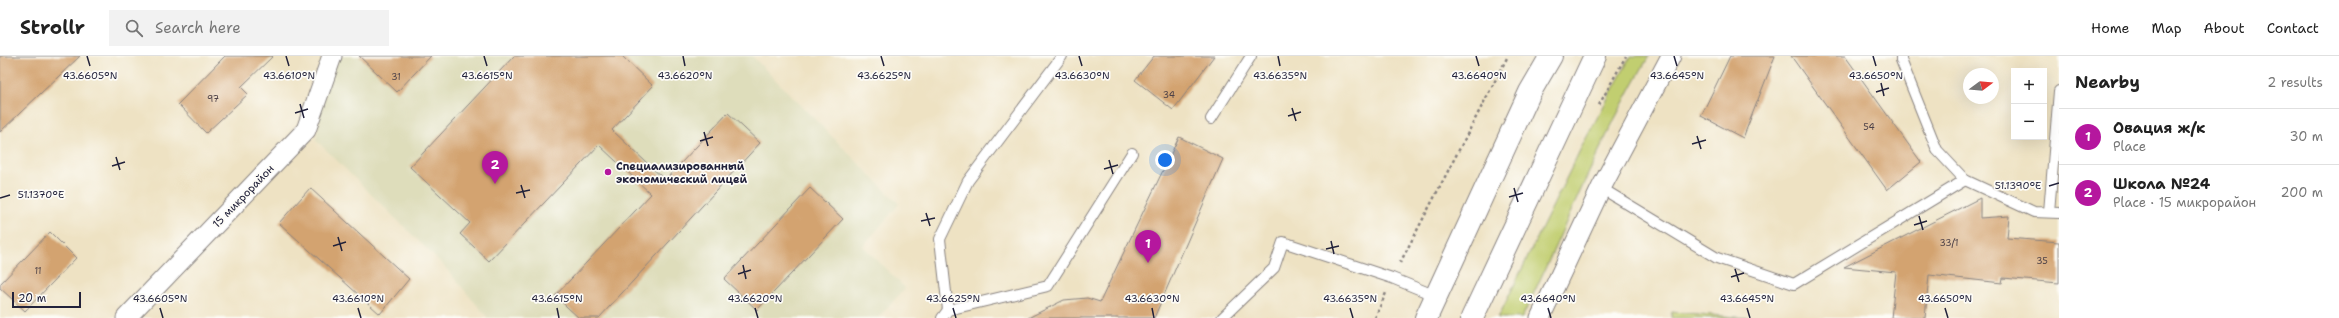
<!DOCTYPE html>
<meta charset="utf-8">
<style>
body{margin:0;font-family:"Shantell Sans",sans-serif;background:#f2f2f2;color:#222}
.controls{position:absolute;right:12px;top:12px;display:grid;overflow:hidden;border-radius:0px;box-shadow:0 4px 16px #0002}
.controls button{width:36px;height:36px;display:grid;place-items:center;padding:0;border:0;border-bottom:1px solid #e0e0e0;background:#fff;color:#222;font:20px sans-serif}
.compass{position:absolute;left:1963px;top:12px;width:36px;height:36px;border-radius:50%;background:#fff;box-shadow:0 4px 16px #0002;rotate:74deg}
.scale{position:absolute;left:12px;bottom:10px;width:69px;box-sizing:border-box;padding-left:4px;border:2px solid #22223b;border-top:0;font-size:11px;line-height:14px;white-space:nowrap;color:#22223b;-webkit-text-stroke:3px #fdfcf7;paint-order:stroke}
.you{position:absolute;left:1165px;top:104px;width:14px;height:14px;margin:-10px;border:3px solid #fff;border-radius:50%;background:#1a73e8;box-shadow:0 0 0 6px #1a73e833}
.badge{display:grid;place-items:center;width:26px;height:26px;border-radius:50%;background:#b5179e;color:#fff;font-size:13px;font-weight:700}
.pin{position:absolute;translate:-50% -33px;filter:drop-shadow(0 1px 2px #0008)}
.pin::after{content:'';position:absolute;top:21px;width:14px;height:12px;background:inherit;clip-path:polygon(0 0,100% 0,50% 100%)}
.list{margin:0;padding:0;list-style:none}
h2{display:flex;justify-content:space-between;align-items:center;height:52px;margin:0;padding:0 16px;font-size:17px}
h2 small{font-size:13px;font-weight:400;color:#767676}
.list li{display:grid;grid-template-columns:26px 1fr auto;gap:12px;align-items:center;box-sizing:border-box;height:56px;padding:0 16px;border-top:1px solid #e0e0e0}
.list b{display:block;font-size:15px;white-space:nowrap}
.list p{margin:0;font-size:13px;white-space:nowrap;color:#767676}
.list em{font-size:13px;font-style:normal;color:#767676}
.icon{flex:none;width:22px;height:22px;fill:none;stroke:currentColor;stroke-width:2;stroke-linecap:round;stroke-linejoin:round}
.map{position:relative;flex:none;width:2059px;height:262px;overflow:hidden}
header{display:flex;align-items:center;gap:24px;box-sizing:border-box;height:56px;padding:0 20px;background:#fff;border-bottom:1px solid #e0e0e0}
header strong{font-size:19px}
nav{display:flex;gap:22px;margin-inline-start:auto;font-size:14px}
.search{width:280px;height:36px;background:#f2f2f2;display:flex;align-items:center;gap:10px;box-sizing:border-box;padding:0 14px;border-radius:0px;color:#767676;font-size:15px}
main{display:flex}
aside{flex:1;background:#fff}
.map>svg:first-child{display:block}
.built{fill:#deddbb}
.green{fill:#c1ce6f;stroke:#727855}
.building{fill:#d3a370}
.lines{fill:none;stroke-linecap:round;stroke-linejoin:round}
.service-casing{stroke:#88827f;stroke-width:12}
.minor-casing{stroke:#88827f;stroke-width:21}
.secondary-casing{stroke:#88827f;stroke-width:24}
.path{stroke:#88827f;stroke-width:2.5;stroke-dasharray:3 3;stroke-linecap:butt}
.service{stroke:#fff;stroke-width:10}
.minor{stroke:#fff;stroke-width:19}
.secondary{stroke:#fff;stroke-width:22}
.ticks{fill:none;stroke:#22223b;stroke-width:1.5}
.poi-dot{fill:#b5179e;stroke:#fdfcf7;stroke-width:1.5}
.labels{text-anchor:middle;stroke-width:3.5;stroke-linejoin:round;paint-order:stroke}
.number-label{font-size:9px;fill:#4e4248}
.poi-label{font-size:11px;font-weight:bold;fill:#22223b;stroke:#fdfcf7;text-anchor:start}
.street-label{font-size:11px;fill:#22223b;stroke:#fdfcf7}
.ticks-label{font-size:10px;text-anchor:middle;fill:#22223b;stroke:#fdfcf7;stroke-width:3.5;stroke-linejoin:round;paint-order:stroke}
</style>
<header>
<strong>Strollr</strong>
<div class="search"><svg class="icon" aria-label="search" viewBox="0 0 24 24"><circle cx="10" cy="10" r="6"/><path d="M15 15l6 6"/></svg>Search here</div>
<nav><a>Home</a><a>Map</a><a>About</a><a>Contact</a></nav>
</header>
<main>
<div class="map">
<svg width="2059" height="262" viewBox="0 0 2059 262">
<rect width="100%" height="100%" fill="#fdfcf7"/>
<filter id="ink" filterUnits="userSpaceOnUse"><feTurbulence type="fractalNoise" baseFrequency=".025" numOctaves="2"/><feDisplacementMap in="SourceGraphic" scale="8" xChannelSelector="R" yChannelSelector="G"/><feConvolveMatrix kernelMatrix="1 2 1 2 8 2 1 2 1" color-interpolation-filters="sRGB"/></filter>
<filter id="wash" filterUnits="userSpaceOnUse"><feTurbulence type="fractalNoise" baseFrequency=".012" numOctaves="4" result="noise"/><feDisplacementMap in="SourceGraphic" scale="16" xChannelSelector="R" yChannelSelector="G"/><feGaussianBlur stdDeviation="0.9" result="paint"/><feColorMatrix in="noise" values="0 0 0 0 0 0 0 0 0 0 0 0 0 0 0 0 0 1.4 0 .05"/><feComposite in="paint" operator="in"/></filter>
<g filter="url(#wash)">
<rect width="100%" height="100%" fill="#eee2c3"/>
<path class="built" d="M 327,0 L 752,0 L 899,148 L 863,190 L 905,232 L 878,262 L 488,262 L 444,210 L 316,84 Z"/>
<g class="green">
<path d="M 1631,0 L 1649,0 C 1600,83 1564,175 1522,262 L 1498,262 L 1584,86 Z"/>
<path d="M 1672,256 L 1750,262 L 1671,262 Z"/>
</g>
<g id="blocks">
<g class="building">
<path d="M 0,0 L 80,0 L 0,76 Z"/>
<path d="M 225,0 L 273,0 L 241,31 L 248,38 L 206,77 L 178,48 Z"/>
<path d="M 359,0 L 431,0 L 397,36 Z"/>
<path d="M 514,0 L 622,0 L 653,30 L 612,74 L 665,124 L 728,57 L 760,87 L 599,262 L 579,262 L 555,240 L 651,138 L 599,89 L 489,205 L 460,178 L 470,167 L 410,111 Z"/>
<path d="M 1154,0 L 1214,0 L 1173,54 L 1135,24 Z"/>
<path d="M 1730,0 L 1775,0 L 1743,82 L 1701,60 Z"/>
<path d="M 1791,0 L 1845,0 L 1921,106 L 1887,134 Z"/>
<path d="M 1179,81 L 1223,103 L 1154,262 L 1028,262 L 1064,244 L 1087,242 L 1100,246 Z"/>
<path d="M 310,132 L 409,223 L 380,258 L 279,167 Z"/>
<path d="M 810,132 L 843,163 L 757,254 L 724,223 Z"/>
<path d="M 1980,142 L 1980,162 L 2009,160 L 2007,182 L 2059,186 L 2059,227 L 2003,222 L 2002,227 L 1929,219 L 1925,262 L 1891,262 L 1896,216 L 1844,211 Z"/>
<path d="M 50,176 L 76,202 L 25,255 L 0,232 L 0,228 Z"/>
</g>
</g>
</g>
<g filter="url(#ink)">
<use href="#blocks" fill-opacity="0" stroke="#88827f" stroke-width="1"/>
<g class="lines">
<defs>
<g id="service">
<path d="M 1901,0 L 1901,4 L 1937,94 L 1965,124 L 2034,156 L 2059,157"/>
<path d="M 1211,63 L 1251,0"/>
<path d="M 1601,132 L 1717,202 L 1794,228 L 1965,124"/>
<path d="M 2049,156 L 2059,35"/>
<path d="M 948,254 L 940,183 L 968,125 L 1062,0"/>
<path d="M 942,262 L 948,254 L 1048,230 L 1132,97"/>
<path d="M 1222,262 L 1274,212 L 1283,186 L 1392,222 L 1436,240"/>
</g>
<g id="minor">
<path d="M 126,262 L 306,74 L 332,0"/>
<path d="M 1540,262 L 1601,132 L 1671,0"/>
</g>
<g id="secondary">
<path d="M 1426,262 L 1530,36 L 1551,0"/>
<path d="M 1472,262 L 1595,0"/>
</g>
</defs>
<use href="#service" class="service-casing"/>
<use href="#minor" class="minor-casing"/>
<use href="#secondary" class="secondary-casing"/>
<g class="path">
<path d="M 1599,49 L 1626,0"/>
<path d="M 1400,207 L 1508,0"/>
<path d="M 1375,262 L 1386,237"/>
</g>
<use href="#service" class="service"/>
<use href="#minor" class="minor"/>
<use href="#secondary" class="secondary"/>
</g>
</g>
<path class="ticks" d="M 87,0 L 90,10M 286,0 L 289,10M 484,0 L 487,10M 683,0 L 685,10M 881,0 L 884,10M 1079,0 L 1082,10M 1278,0 L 1280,10M 1476,0 L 1479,10M 1674,0 L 1677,10M 1873,0 L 1876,10M 1881,27 L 1884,40M 1876,36 L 1889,32M 300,48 L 304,62M 1292,52 L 1296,65M 295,57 L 308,53M 1288,60 L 1301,56M 704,76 L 708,90M 1697,80 L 1701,93M 700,85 L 713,81M 1692,88 L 1706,84M 116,101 L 120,114M 1109,104 L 1113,118M 112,110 L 125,106M 1104,113 L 1118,109M 521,129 L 525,142M 2049,130 L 2059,127M 1514,132 L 1518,146M 516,137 L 530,134M 1509,141 L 1523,137M 0,142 L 10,139M 926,157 L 930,170M 1919,160 L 1923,174M 921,165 L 935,162M 1914,169 L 1927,165M 338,181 L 342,195M 1331,185 L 1334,198M 333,190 L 346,186M 1326,193 L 1339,190M 743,209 L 746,223M 1735,213 L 1739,226M 738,218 L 751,214M 1731,221 L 1744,217M 160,252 L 163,262M 358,252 L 361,262M 557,252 L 559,262M 755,252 L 758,262M 953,252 L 956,262M 1152,252 L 1154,262M 1350,252 L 1353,262M 1548,252 L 1551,262M 1747,252 L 1750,262M 1945,252 L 1948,262"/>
<circle class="poi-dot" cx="608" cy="116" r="4"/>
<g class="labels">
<g class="number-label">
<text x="396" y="24">31</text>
<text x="1169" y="42">34</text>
<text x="213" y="46">97</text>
<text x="1869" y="74">54</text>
<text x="1949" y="190">33/1</text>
<text x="2042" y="208">35</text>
<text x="38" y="218">11</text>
</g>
<g class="poi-label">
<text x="616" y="114">Специализированный<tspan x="616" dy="13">экономический лицей</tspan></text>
</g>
<g class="street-label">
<text transform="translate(243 140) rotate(-46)" y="4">15 микрорайон</text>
</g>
</g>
<g class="ticks-label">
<text x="90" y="23">43.6605°N</text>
<text x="289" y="23">43.6610°N</text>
<text x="487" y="23">43.6615°N</text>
<text x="685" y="23">43.6620°N</text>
<text x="884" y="23">43.6625°N</text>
<text x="1082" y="23">43.6630°N</text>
<text x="1280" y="23">43.6635°N</text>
<text x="1479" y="23">43.6640°N</text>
<text x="1677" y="23">43.6645°N</text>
<text x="1876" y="23">43.6650°N</text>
<text x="2018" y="133">51.1390°E</text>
<text x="41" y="142">51.1370°E</text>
<text x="160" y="246">43.6605°N</text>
<text x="358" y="246">43.6610°N</text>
<text x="557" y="246">43.6615°N</text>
<text x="755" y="246">43.6620°N</text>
<text x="953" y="246">43.6625°N</text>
<text x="1152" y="246">43.6630°N</text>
<text x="1350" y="246">43.6635°N</text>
<text x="1548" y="246">43.6640°N</text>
<text x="1747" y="246">43.6645°N</text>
<text x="1945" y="246">43.6650°N</text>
</g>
</svg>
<div class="controls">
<button>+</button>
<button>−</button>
</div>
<svg class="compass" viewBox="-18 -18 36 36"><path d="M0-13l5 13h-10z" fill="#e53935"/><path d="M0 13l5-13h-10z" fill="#767676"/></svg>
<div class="scale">20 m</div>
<div class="you"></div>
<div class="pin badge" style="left:1148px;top:207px">1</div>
<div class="pin badge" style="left:495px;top:128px">2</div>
</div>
<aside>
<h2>Nearby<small>2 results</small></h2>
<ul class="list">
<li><span class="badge">1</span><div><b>Овация ж/к</b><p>Place</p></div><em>30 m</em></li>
<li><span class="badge">2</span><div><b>Школа №24</b><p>Place · 15 микрорайон</p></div><em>200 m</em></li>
</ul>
</aside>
</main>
